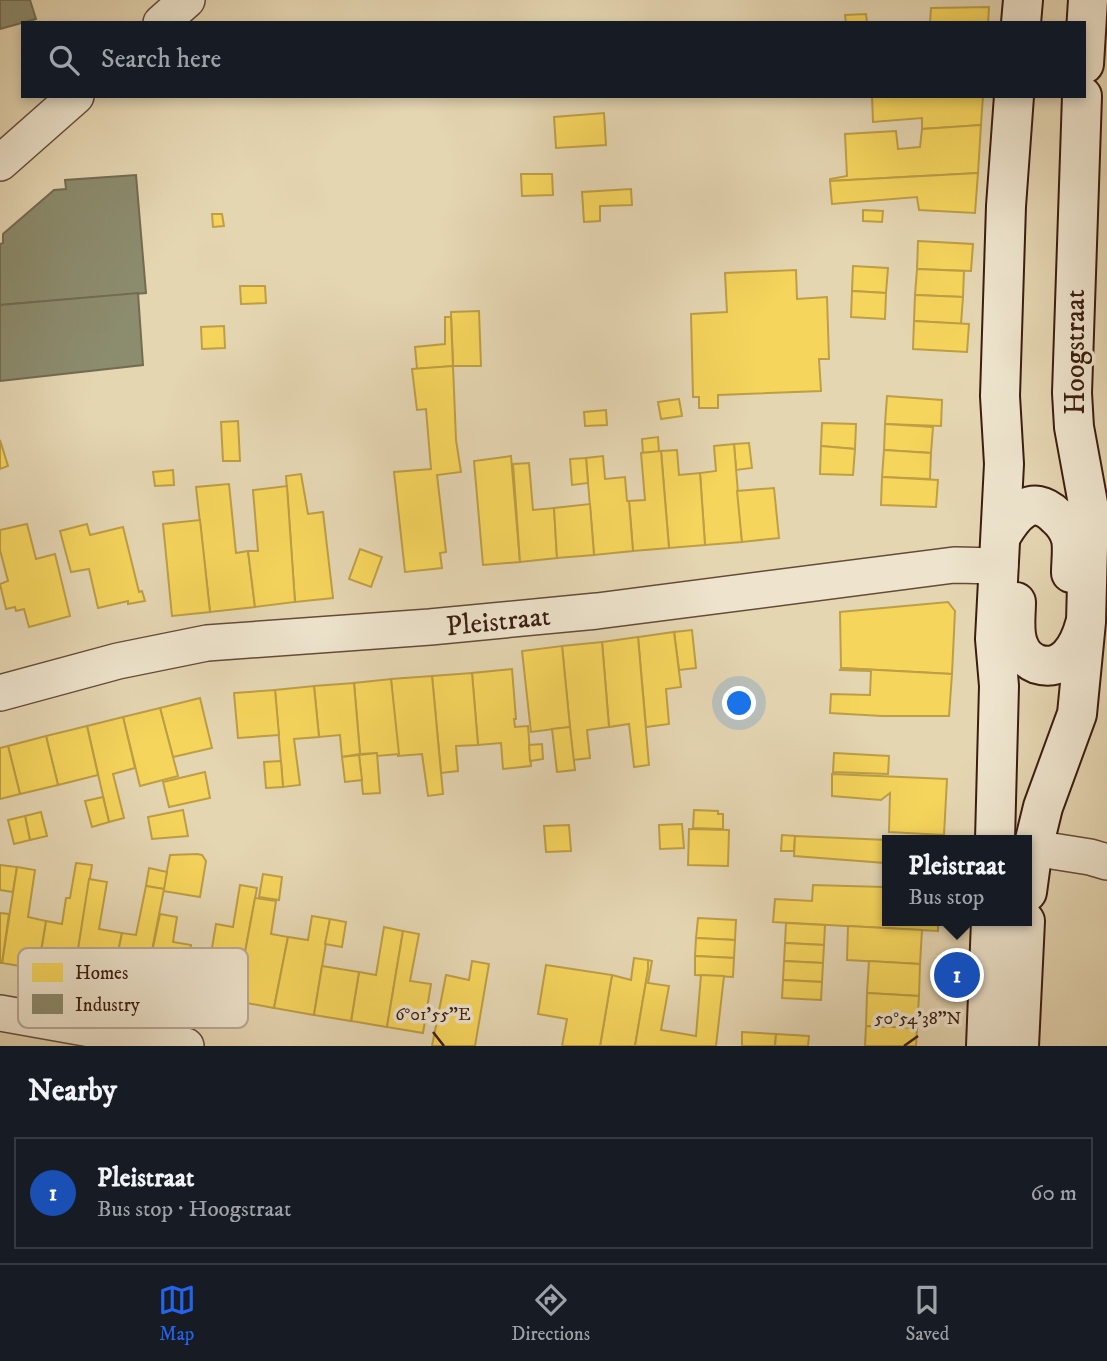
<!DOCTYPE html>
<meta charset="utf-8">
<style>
body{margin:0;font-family:"IM FELL DW Pica",serif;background:#242831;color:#f1f3f6}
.you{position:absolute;left:740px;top:704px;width:24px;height:24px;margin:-18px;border:5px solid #fff;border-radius:50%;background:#1a73e8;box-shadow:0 0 0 10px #1a73e833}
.badge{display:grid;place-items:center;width:46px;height:46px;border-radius:50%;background:#2563eb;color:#fff;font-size:23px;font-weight:700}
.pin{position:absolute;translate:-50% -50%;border:4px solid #fff;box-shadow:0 2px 7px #0006}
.popup{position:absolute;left:882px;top:835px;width:150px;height:91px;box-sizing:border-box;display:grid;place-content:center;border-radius:0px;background:#171b24;filter:drop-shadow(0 2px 5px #0005);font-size:23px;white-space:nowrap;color:#9ea1a6}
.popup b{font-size:26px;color:#f1f3f6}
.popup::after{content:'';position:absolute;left:50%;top:100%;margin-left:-14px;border:14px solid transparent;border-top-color:#171b24}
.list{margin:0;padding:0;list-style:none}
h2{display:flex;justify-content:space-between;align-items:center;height:91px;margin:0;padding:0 28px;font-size:30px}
h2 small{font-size:23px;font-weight:400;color:#9ea1a6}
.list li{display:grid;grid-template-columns:46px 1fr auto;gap:21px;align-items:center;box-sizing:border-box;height:112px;margin:0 14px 14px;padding:0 14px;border:2px solid #363941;border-radius:0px}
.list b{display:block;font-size:26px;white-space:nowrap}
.list p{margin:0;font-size:23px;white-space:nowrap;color:#9ea1a6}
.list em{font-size:23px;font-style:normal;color:#9ea1a6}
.icon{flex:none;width:38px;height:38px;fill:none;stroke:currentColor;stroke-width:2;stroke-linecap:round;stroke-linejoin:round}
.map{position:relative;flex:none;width:1107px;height:1046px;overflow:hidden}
.search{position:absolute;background:#171b24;box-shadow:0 4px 10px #0003;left:21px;right:21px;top:21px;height:77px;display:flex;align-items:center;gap:18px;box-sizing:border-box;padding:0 24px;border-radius:0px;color:#9ea1a6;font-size:26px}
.sheet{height:217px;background:#171b24}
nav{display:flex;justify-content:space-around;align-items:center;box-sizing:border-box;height:98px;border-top:2px solid #363941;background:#171b24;font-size:19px;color:#9ea1a6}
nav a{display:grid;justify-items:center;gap:4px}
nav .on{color:#2563eb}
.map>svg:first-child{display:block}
.homes{fill:#f6d55c;stroke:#be9e46;stroke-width:2}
.industry{fill:#8c8c6e;stroke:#746b52;stroke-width:2}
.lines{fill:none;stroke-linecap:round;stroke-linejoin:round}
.street-casing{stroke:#664b39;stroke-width:38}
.secondary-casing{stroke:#3c1d11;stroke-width:42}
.street{stroke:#eee4cd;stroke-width:35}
.secondary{stroke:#eee4cd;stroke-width:38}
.ticks{fill:none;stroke:#3c1d11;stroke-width:2.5}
.labels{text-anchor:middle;stroke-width:7;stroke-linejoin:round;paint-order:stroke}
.street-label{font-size:28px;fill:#3c1d11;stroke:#eee4cd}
.key{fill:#eee4cd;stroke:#b9a895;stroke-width:2}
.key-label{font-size:19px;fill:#3c1d11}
.ticks-label{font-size:18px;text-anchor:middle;fill:#3c1d11;stroke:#eee4cd;stroke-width:7;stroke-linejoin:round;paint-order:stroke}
</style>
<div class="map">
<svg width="1107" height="1046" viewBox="0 0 1107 1046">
<rect width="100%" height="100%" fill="#e5d6b2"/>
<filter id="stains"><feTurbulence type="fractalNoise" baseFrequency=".00286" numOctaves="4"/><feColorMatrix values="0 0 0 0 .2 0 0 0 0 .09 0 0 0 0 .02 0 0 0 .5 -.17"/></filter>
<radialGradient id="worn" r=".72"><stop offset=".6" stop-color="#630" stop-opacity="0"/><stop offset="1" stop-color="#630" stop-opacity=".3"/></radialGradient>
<g class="homes">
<path d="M 989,7 L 988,23 L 930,23 L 931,8 Z"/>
<path d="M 866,14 L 867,23 L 846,23 L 845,15 Z"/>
<path d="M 872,96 L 983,96 L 981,125 L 922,129 L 922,118 L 873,122 Z"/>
<path d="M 604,113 L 606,145 L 556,148 L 554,117 Z"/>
<path d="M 981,125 L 978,173 L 830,181 L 830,179 L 847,176 L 845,134 L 896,131 L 898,149 L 920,147 L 922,129 Z"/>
<path d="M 978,173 L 975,213 L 919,210 L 917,197 L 832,204 L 830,181 Z"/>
<path d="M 521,174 L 552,174 L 553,195 L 522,196 Z"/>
<path d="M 631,189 L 632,205 L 600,206 L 600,221 L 584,222 L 582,192 Z"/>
<path d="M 863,210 L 883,211 L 882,222 L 863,221 Z"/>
<path d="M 212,214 L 222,214 L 224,226 L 213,227 Z"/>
<path d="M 918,241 L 973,244 L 971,271 L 917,269 Z"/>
<path d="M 853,266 L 888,268 L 886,293 L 852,291 Z"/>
<path d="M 917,269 L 964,271 L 963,297 L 915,295 Z"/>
<path d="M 796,270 L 797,299 L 827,297 L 829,359 L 819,359 L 821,391 L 718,395 L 718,408 L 699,408 L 699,397 L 693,397 L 691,314 L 727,312 L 725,273 Z"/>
<path d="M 240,286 L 265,286 L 266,303 L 241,304 Z"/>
<path d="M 852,291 L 886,293 L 885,319 L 851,317 Z"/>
<path d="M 915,295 L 963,297 L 961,324 L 914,321 Z"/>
<path d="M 479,311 L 481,366 L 453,366 L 451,312 Z"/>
<path d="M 445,317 L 451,317 L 453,366 L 417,369 L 415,347 L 445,344 Z"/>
<path d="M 914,321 L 969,324 L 967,352 L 913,349 Z"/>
<path d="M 224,326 L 225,348 L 202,349 L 201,327 Z"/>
<path d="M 453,366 L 456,440 L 461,472 L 437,475 L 446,552 L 440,553 L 442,568 L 405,572 L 394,472 L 431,469 L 426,409 L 417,410 L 412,369 Z"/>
<path d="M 887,396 L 942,400 L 941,426 L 885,424 Z"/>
<path d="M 679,399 L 682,416 L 661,419 L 658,402 Z"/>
<path d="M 606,410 L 607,425 L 585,426 L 584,412 Z"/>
<path d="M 238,421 L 240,461 L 223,461 L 221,422 Z"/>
<path d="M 822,423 L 856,424 L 855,449 L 821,446 Z"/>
<path d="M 885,424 L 933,427 L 931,453 L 884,450 Z"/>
<path d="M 658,437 L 659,452 L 643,453 L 642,439 Z"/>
<path d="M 0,440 L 8,466 L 0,469 Z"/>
<path d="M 749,443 L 752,468 L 736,470 L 734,444 Z"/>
<path d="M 734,444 L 742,542 L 705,545 L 700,473 L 716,471 L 714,446 Z"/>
<path d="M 821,446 L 855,449 L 853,475 L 820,474 Z"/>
<path d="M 677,450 L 679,475 L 700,473 L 705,545 L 669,548 L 661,451 Z"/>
<path d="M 884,450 L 931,453 L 930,479 L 882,477 Z"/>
<path d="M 661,451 L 669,548 L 633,551 L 629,501 L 645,500 L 641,453 Z"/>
<path d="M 511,456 L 520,562 L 483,565 L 474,461 Z"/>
<path d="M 603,456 L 605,479 L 625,477 L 627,501 L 629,501 L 633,551 L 594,555 L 586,458 Z"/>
<path d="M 586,458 L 588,483 L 572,485 L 570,459 Z"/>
<path d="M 529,463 L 533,510 L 554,508 L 557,558 L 520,562 L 513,464 Z"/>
<path d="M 173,470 L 174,485 L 155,486 L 153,472 Z"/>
<path d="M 301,474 L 308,514 L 323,512 L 333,598 L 295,602 L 286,476 Z"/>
<path d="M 882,477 L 938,480 L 936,507 L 881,505 Z"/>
<path d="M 229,484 L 236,553 L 248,551 L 255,607 L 210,612 L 196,487 Z"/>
<path d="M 287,486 L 295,602 L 255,607 L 248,551 L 258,551 L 253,490 Z"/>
<path d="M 774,488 L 779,538 L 742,542 L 737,491 Z"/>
<path d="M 590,504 L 594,555 L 557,558 L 554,508 Z"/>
<path d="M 200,520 L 210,612 L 172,616 L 163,524 Z"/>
<path d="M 27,524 L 36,559 L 55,554 L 70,616 L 29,627 L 24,609 L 16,611 L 15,607 L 6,609 L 0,584 L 8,581 L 0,550 L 0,530 Z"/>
<path d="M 87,524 L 90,535 L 123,527 L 139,592 L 142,591 L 145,601 L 128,604 L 128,601 L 98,608 L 89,569 L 71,572 L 60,531 Z"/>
<path d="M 360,549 L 382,557 L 371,587 L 349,579 Z"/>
<path d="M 948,602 L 955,611 L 952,674 L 841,668 L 840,612 Z"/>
<path d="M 692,630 L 696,668 L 679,670 L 674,632 Z"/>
<path d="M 674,632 L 681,687 L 666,689 L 669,724 L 646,727 L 638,637 Z"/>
<path d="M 638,637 L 649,765 L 634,767 L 629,724 L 609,727 L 602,642 Z"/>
<path d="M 602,642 L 609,727 L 587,730 L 590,758 L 573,760 L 562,646 Z"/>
<path d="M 562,646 L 570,727 L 531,732 L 522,651 Z"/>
<path d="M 841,668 L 952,674 L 949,716 L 882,716 L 830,713 L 831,694 L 870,695 L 871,671 L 840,670 Z"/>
<path d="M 512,669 L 516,719 L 514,719 L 515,727 L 528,726 L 531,766 L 503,769 L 501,743 L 478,745 L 472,673 Z"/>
<path d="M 472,673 L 478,745 L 456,746 L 458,771 L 441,773 L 432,676 Z"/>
<path d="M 432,676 L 443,794 L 428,796 L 422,754 L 398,756 L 391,679 Z"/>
<path d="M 391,679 L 399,754 L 377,756 L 377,753 L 360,754 L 354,683 Z"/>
<path d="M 354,683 L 360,754 L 342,757 L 340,735 L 319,737 L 314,686 Z"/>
<path d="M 314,686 L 319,737 L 294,739 L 300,785 L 283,787 L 275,690 Z"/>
<path d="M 275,690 L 279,735 L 238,738 L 234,693 Z"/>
<path d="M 200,698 L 212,748 L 173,757 L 160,708 Z"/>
<path d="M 160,708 L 178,776 L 140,786 L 123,717 Z"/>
<path d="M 123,717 L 135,768 L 113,774 L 124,818 L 109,822 L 87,726 Z"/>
<path d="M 87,726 L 98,775 L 58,785 L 46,736 Z"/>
<path d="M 570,727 L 575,770 L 557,772 L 552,729 Z"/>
<path d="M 46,736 L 58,785 L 20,794 L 8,746 Z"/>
<path d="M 542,744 L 543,759 L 530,761 L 529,745 Z"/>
<path d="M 8,746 L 20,794 L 0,799 L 0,748 Z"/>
<path d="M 377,753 L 380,793 L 363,794 L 359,755 Z"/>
<path d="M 834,753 L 889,756 L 888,774 L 833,772 Z"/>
<path d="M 359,755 L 362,780 L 345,782 L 342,757 Z"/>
<path d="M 281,761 L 283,787 L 266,788 L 264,762 Z"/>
<path d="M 205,772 L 210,798 L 169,807 L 163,782 Z"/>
<path d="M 832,774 L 947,779 L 944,835 L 889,832 L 890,793 L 881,800 L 832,796 Z"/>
<path d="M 103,797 L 109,822 L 92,827 L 85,801 Z"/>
<path d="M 183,810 L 188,836 L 152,839 L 148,817 Z"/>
<path d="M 694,810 L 718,811 L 718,814 L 723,814 L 723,829 L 693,828 Z"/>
<path d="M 41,812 L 47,836 L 30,840 L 25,816 Z"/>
<path d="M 25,816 L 30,840 L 14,844 L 8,820 Z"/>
<path d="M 682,824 L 684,848 L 660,849 L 659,825 Z"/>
<path d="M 569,825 L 571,851 L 546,852 L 544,826 Z"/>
<path d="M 689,829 L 729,830 L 728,866 L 688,865 Z"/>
<path d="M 782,835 L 795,836 L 794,851 L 781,851 Z"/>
<path d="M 795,836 L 887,840 L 887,878 L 885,877 L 885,863 L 794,856 Z"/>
<path d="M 197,854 L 202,855 L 206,861 L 200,897 L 163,891 L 170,855 Z"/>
<path d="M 76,863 L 92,865 L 74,975 L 38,969 L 46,921 L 62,924 L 66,898 L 70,898 Z"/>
<path d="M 0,865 L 17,867 L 13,892 L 0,890 Z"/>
<path d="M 17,867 L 35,870 L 28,917 L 46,921 L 38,969 L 2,963 Z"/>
<path d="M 149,868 L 167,872 L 164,889 L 146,886 Z"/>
<path d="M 263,874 L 282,877 L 279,900 L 259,897 Z"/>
<path d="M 885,877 L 887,878 L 887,921 L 938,921 L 938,931 L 773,922 L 775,899 L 812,901 L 813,885 L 884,887 Z"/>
<path d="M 89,879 L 107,882 L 99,929 L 122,933 L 112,981 L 74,975 Z"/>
<path d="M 240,885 L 257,888 L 236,1001 L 204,996 L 216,924 L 233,927 Z"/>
<path d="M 146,886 L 164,889 L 145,986 L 112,981 L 122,933 L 136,935 Z"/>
<path d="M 255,898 L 276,901 L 271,934 L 288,937 L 274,1008 L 236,1001 Z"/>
<path d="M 0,913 L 9,914 L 2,963 L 0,963 Z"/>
<path d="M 160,914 L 177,917 L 173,942 L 191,945 L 184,993 L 145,986 Z"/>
<path d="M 312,916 L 330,919 L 314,1015 L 274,1008 L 288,937 L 308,940 Z"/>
<path d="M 698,918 L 736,920 L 735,940 L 696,938 Z"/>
<path d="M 330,919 L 346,922 L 342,947 L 325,944 Z"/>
<path d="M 786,923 L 825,925 L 824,945 L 785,943 Z"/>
<path d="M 848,926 L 922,930 L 920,964 L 847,960 Z"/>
<path d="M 384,927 L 403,931 L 387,1027 L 351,1021 L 359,972 L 376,975 Z"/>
<path d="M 403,931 L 419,934 L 410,981 L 431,984 L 423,1033 L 387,1027 Z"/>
<path d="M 696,938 L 735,940 L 734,958 L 695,956 Z"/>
<path d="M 785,943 L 824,945 L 823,963 L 784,961 Z"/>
<path d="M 695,956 L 734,958 L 733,977 L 695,975 Z"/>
<path d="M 634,958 L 648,960 L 648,970 L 635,1046 L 600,1046 L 612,975 L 631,980 Z"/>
<path d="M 648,960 L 652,961 L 648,983 L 669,986 L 661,1030 L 696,1036 L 701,975 L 724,976 L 716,1046 L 635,1046 L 648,970 Z"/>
<path d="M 472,961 L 489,964 L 475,1046 L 432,1046 L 446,975 L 469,980 Z"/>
<path d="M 784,961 L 823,963 L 822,982 L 783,980 Z"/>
<path d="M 869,961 L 920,964 L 919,996 L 867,993 Z"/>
<path d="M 546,965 L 612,975 L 600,1046 L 562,1046 L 567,1019 L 538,1014 Z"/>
<path d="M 322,966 L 359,972 L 351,1021 L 314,1015 Z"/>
<path d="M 783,980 L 822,982 L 821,1000 L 782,998 Z"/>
<path d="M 867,993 L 919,996 L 917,1028 L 866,1026 Z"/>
<path d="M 866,1026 L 917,1028 L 916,1046 L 865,1046 Z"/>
<path d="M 742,1032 L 776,1034 L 775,1046 L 742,1046 Z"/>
<path d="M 776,1034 L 809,1036 L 808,1046 L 775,1046 Z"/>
</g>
<g class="industry">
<path d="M 0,0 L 30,0 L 36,19 L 0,29 Z"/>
<path d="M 136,175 L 146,293 L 0,305 L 0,244 L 3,243 L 3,234 L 54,190 L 66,189 L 65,180 Z"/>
<path d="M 138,293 L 143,365 L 0,381 L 0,305 Z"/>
</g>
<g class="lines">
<defs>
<g id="street">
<path d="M 161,23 L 187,0"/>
<path d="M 0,163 L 76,96"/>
<path d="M 0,693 L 118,661 L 207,643 L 430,627 L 597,611 L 954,565 L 1000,566"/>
<path d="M 1033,848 L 1090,857 L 1107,862"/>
<path d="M 0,1013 L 186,1046"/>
</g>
<g id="secondary">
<path d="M 1021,23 L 1023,0"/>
<path d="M 1084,64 L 1088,0"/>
<path d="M 1001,536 C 1014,514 1031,492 1056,516 C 1063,522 1069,531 1071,539 C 1073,549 1071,562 1071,573"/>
<path d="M 1016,602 C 1016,616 1013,633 1019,646 C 1022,654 1029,661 1037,664 C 1065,673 1079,646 1085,624"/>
<path d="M 995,840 L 999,686 L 995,639 L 1004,464 L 1000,396 L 1006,206 L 1014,96"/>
<path d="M 1027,892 L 1033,848 L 1043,807 L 1077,714 L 1086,622 L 1089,509 L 1074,427 L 1072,393 L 1082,96"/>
<path d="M 986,1046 L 991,921"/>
<path d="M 1019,1046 L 1025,921"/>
</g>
</defs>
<use href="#street" class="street-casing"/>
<use href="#secondary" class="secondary-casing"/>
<use href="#street" class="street"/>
<use href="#secondary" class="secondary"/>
</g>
<path class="ticks" d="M 433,1032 L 444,1046M 904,1046 L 918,1036"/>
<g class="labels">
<g class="street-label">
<text transform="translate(1074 352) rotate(-90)" y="10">Hoogstraat</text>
<text transform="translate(498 620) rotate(-6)" y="10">Pleistraat</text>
</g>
</g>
<rect x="18" y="948" width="230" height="80" rx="10" class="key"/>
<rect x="32" y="963" width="31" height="19" fill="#f6d55c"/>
<rect x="32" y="994" width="31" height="20" fill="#8c8c6e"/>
<g class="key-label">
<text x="75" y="979">Homes</text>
<text x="75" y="1011">Industry</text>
</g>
<g class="ticks-label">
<text x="433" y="1020">6°01'55"E</text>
<text x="918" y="1024">50°54'38"N</text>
</g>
<rect width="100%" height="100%" filter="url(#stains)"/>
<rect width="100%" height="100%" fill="url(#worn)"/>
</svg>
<div class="you"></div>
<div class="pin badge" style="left:957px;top:975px;background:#1a4fb4">1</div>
<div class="popup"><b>Pleistraat</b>Bus stop</div>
<div class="search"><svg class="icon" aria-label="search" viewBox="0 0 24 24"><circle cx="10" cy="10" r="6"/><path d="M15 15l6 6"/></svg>Search here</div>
</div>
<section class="sheet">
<h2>Nearby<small></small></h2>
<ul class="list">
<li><span class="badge" style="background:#1a4fb4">1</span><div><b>Pleistraat</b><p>Bus stop · Hoogstraat</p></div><em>60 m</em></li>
</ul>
</section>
<nav>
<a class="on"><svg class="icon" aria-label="map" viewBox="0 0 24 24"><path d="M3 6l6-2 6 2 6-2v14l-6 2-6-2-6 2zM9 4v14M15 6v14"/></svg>Map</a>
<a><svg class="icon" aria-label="directions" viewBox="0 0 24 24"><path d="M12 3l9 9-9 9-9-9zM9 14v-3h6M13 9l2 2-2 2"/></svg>Directions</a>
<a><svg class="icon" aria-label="saved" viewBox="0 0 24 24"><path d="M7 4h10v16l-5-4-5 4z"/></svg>Saved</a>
</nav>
